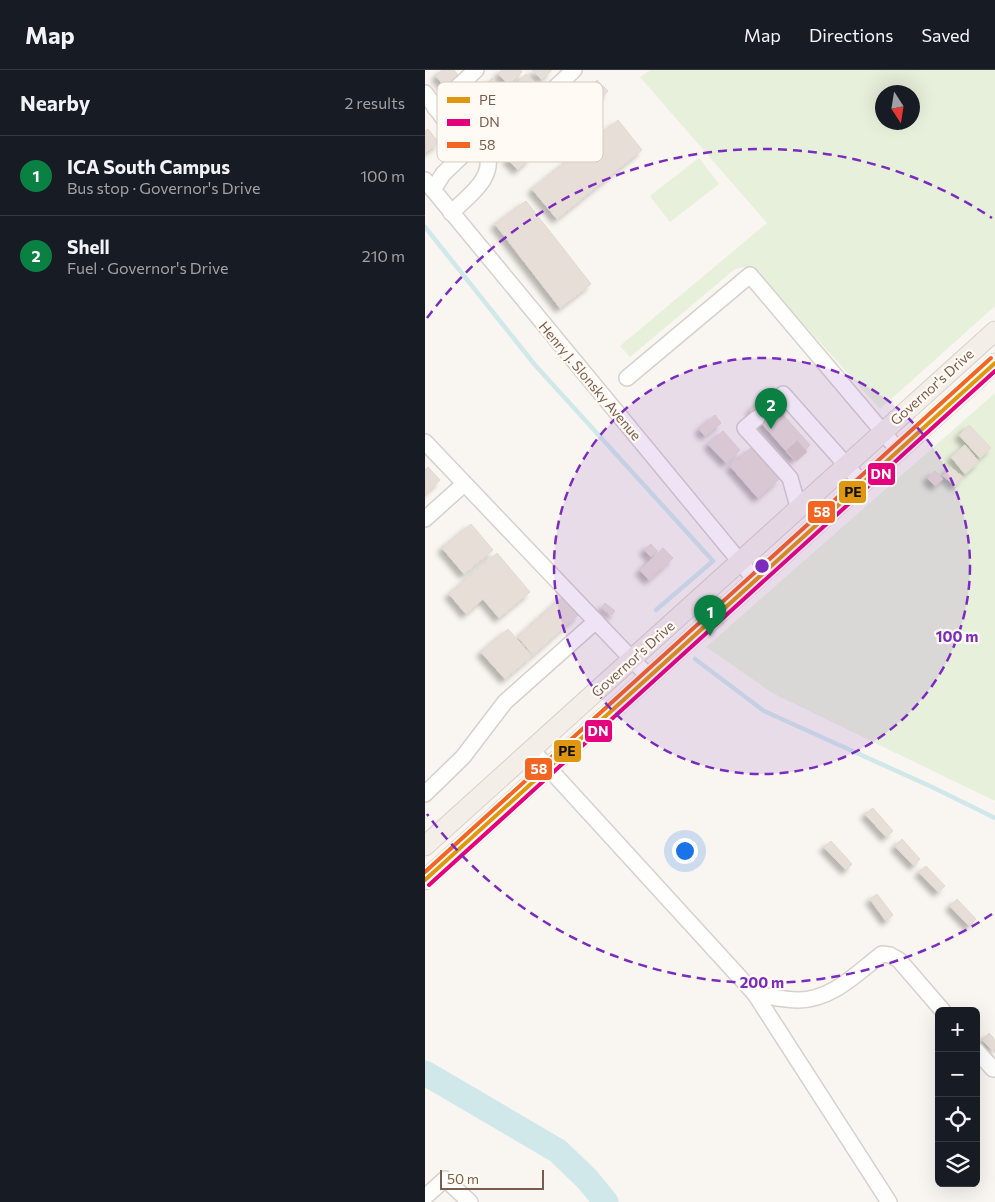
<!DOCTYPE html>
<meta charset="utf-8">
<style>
body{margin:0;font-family:Commissioner,sans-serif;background:#20242c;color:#f1f3f6}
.controls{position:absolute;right:15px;bottom:15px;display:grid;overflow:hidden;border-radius:8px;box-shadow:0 5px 20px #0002}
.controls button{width:45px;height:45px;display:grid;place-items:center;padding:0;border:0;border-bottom:1px solid #363941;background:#171b24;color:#f1f3f6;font:25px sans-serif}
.compass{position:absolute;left:450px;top:15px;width:45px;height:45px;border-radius:50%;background:#171b24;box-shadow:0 5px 20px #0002;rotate:168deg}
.scale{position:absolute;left:15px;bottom:12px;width:104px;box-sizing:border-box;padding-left:5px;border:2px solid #7a5c4d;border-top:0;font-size:14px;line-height:18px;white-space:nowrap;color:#7a5c4d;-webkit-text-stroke:4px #fffaf3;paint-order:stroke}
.you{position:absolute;left:259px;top:780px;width:18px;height:18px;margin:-12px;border:4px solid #fff;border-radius:50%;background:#1a73e8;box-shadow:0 0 0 8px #1a73e833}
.badge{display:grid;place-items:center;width:32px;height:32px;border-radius:50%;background:#0b8043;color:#fff;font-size:16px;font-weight:700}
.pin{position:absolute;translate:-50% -41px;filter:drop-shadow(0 1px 2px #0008)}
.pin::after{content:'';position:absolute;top:26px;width:18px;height:15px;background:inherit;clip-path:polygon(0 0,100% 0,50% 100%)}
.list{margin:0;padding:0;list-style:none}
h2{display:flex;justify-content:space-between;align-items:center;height:65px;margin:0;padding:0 20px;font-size:21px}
h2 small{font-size:16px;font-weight:400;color:#9ea1a6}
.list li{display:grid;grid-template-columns:32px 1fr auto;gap:15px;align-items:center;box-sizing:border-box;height:80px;padding:0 20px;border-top:1px solid #363941}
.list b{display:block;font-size:19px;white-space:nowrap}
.list p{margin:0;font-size:16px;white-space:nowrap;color:#9ea1a6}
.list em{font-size:16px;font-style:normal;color:#9ea1a6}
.icon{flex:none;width:28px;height:28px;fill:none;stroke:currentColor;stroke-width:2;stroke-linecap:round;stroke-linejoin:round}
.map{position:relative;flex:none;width:570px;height:1132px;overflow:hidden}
header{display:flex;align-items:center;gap:30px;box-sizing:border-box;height:70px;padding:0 25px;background:#171b24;border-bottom:1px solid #363941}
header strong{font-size:24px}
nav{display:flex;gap:28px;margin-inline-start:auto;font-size:18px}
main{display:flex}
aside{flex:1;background:#171b24}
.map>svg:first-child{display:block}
.green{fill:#e7f0db;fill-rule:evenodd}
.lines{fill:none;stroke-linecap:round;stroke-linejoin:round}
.stream{stroke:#d0e8ea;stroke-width:4.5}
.river{stroke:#d0e8ea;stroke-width:25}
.building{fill:#e6ded7;stroke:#e2d8d2;filter:url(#shadow)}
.minor-tunnel{stroke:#d9cfc7;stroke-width:15;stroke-dasharray:15 8;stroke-linecap:butt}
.minor-casing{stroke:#d7d1cb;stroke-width:18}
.major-casing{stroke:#dad1cc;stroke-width:21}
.minor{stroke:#fefefd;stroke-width:15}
.major{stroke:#f3eee8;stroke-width:19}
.bus-1-casing{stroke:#fffaf3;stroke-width:8}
.bus-2-casing{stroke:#fffaf3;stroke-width:8}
.bus-3-casing{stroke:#fffaf3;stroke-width:8}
.bus-1{stroke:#de970f;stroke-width:4}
.bus-2{stroke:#e5007d;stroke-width:4}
.bus-3{stroke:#f26522;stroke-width:4}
.ring{fill:none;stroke:#7b2cbf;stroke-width:2.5;stroke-dasharray:9 6}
.labels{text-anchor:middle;stroke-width:4.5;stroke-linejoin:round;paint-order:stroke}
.street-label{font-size:14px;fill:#7a5c4d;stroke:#fffaf3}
.key{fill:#fffaf3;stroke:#d7cbc1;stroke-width:1}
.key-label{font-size:14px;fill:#7a5c4d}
.centre{fill:#7b2cbf;stroke:#fffaf3;stroke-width:2.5}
.ring-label{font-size:15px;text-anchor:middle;font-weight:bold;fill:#7b2cbf;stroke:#fffaf3;stroke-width:4.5;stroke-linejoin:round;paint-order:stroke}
.line-badge{stroke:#fffaf3;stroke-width:2}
.badge-label{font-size:14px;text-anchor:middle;font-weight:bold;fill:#fff}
.pale-badge-label{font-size:14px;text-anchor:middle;font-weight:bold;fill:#111}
</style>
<header>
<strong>Map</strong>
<nav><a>Map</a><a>Directions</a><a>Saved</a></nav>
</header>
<main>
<aside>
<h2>Nearby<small>2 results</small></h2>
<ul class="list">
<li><span class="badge">1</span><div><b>ICA South Campus</b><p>Bus stop · Governor's Drive</p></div><em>100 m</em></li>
<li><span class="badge">2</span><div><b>Shell</b><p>Fuel · Governor's Drive</p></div><em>210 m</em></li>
</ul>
</aside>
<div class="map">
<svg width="570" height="1132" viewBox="0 0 570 1132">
<defs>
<filter id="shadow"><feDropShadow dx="-4.5" dy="4.5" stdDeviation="2.5" flood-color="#0004"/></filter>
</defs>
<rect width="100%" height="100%" fill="#f9f5f0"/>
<g class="green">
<path d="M 226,0 L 570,0 L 570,236 L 455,339 L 328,198 L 319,197 L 310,199 L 205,287 L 195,276 L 342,153 L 215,7 ZM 458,22 L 488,22 L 488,52 L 458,52 Z"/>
<path d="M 274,88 L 294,114 L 245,152 L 225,126 Z"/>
<path d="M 570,323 L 570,731 L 349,624 L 281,577 Z"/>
</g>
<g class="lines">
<g class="stream">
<path d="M 0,157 L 110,295 L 288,491 L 231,540"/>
<path d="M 270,589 L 339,641 L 507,717 L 570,748"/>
</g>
<path class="river" d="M 0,1003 L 133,1081 L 162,1109 L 181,1132"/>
</g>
<g class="building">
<path d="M 17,0 L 29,0 L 33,5 L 20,17 L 11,6 Z"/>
<path d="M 77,0 L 96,0 L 97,2 L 84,15 L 73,4 Z"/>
<path d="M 107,0 L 127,0 L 117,10 Z"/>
<path d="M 101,4 L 111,15 L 98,28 L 88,17 Z"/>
<path d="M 67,8 L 78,19 L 64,32 L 54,21 Z"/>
<path d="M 172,10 L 183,21 L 170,34 L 159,23 Z"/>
<path d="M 193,50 L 217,80 L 132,149 L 107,119 Z"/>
<path d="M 3,59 L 14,73 L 0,83 L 0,61 Z"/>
<path d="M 96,76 L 106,87 L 93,100 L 82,89 Z"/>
<path d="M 101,131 L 166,214 L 135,238 L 70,154 Z"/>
<path d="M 341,326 L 385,375 L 369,390 L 325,340 Z"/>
<path d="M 290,345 L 296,353 L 280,366 L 274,359 Z"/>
<path d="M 544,355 L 566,378 L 555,388 L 534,365 Z"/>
<path d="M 298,361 L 315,380 L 301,393 L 283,374 Z"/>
<path d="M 540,375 L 554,392 L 540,404 L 526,387 Z"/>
<path d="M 326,378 L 354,409 L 333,428 L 305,396 Z"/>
<path d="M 3,397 L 15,410 L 0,424 L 0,400 Z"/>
<path d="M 525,397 L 538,407 L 531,416 L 518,406 Z"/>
<path d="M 510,401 L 518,409 L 510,416 L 502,408 Z"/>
<path d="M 46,454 L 68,480 L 39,504 L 17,478 Z"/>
<path d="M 226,474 L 232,481 L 226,487 L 219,480 Z"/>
<path d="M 238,478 L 248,488 L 224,510 L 215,500 Z"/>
<path d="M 72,483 L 105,522 L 74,548 L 58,529 L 41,544 L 24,524 Z"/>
<path d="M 138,526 L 154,544 L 108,585 L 93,567 Z"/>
<path d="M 180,533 L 190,541 L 187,545 L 177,537 Z"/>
<path d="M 83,559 L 107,586 L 80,609 L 56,582 Z"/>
<path d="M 448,738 L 468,761 L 461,767 L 440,744 Z"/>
<path d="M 477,769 L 495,789 L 489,796 L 470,776 Z"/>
<path d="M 406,771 L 427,794 L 421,800 L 399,777 Z"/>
<path d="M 501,796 L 520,816 L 513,822 L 494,802 Z"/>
<path d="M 452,824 L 468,845 L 461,851 L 445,829 Z"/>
<path d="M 532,829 L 551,849 L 544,856 L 525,836 Z"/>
<path d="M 564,963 L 570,970 L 570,983 L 557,970 Z"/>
</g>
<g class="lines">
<g class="minor-tunnel">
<path d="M 332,348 L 348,334"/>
<path d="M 366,386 L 382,372"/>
</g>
<defs>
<g id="minor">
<path d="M 0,23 L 42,81"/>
<path d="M 10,38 L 51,0"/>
<path d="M 62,82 L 149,0"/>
<path d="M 0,110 L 331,511"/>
<path d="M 8,120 L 18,104 L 42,81 L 62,82"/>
<path d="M 26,143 C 43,126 70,109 62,82"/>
<path d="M 202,308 L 325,205 L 474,381"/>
<path d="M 348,334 L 358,324 L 438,414"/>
<path d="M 332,348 L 320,358 L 365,408 L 374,440"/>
<path d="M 0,372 L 224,607"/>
<path d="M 0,449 L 39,414"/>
<path d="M 107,680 L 330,924 L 464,1132"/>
<path d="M 0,724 L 38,687 L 80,632 L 171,551"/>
<path d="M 330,924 C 344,926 359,930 373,930 C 407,930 432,903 457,884 L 465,885 L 474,890 L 518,941"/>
<path d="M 551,980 L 568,999"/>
<path d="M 0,1127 L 20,1109 L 45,1132"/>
</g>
<g id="major">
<path d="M 0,776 L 570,261"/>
<path d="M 0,810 L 570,293"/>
</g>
</defs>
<use href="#minor" class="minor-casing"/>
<use href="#major" class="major-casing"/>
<use href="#minor" class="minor"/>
<use href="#major" class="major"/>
<defs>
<path id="bus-1" d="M 0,810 L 570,293"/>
<path id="bus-2" d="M 4,815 L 570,301"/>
<path id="bus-3" d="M 0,802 L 566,288"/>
</defs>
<use href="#bus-1" class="bus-1-casing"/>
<use href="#bus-2" class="bus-2-casing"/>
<use href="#bus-3" class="bus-3-casing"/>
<use href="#bus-1" class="bus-1"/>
<use href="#bus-2" class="bus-2"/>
<use href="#bus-3" class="bus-3"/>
</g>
<circle cx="337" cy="496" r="208" fill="#7b2cbf" fill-opacity=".12"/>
<g class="ring">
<circle cx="337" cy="496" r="208"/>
<path d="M567 844A417 417 0 0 1 2 744M2 248A417 417 0 0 1 567 148"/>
</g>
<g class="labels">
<g class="street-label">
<text transform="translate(165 311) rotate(50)" y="5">Henry J. Slonsky Avenue</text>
<text transform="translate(507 317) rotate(-42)" y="5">Governor's Drive</text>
<text transform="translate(208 589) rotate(-42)" y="5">Governor's Drive</text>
</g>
</g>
<rect x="12" y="12" width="166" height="80" rx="8" class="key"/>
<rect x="22" y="27" width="23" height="6" fill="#de970f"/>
<rect x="22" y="49" width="23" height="7" fill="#e5007d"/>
<rect x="22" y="72" width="23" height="6" fill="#f26522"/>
<g class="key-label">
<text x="54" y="35">PE</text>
<text x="54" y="57">DN</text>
<text x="54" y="80">58</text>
</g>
<circle cx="337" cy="496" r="8" class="centre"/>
<g class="ring-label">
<text x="532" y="572">100 m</text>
<text x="337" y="918">200 m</text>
</g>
<g class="line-badge">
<rect x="442" y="392" width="29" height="24" rx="5" fill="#e5007d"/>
<rect x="413" y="410" width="29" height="24" rx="5" fill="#de970f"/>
<rect x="382" y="430" width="29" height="24" rx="5" fill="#f26522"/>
<rect x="159" y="649" width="29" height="24" rx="5" fill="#e5007d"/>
<rect x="128" y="669" width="29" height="24" rx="5" fill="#de970f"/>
<rect x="99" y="687" width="29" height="24" rx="5" fill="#f26522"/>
</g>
<g class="badge-label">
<text x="456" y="409">DN</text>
<text x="397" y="447">58</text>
<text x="173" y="666">DN</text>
<text x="114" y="704">58</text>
</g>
<g class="pale-badge-label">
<text x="428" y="427">PE</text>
<text x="142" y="686">PE</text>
</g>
</svg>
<div class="controls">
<button>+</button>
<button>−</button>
<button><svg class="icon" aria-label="locate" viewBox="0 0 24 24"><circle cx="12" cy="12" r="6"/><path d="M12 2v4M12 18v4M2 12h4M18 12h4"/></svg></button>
<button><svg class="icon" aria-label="layers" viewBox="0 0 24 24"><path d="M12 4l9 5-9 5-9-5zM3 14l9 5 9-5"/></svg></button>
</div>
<svg class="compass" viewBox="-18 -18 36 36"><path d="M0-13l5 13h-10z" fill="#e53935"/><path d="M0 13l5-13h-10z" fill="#9ea1a6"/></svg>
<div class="scale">50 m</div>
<div class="you"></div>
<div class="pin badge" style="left:285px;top:566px">1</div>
<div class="pin badge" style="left:346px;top:359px">2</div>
</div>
</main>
